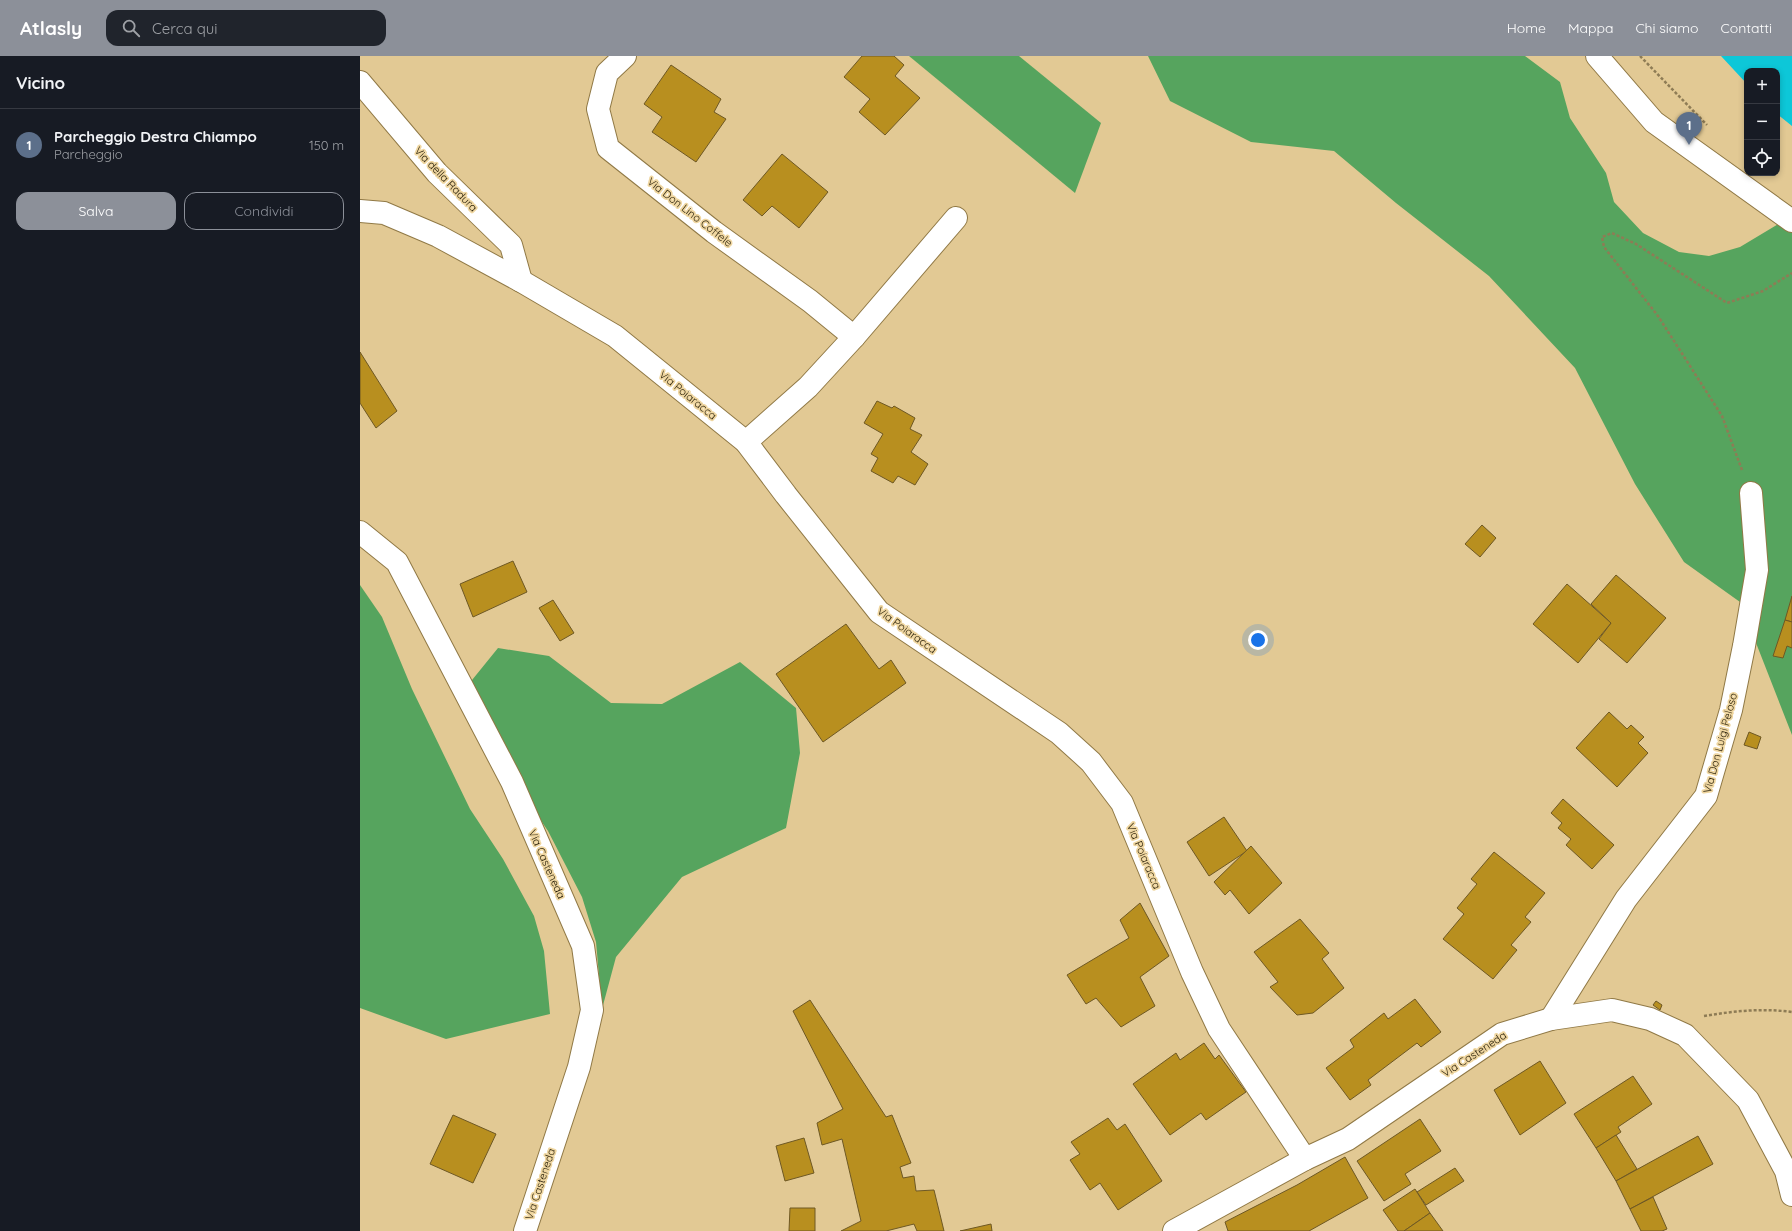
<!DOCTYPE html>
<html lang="it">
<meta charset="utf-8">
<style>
body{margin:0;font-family:Quicksand,sans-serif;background:#20242c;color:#f1f3f6}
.controls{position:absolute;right:12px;top:12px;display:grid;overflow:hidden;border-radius:8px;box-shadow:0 2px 6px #0003}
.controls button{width:36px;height:36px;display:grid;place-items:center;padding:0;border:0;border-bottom:1px solid #363941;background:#171b24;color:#f1f3f6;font:20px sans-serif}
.you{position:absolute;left:898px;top:584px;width:14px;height:14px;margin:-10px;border:3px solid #fff;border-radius:50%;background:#1a73e8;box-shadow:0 0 0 6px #1a73e833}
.badge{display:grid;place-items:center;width:26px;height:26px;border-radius:50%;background:#8c9099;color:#fff;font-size:13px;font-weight:700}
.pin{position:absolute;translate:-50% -33px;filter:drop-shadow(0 1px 2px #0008)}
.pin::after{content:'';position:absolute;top:21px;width:14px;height:12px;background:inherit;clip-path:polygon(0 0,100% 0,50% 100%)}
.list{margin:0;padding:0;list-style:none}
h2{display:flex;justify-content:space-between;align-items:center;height:52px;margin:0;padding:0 16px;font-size:17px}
h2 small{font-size:13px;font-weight:400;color:#9ea1a6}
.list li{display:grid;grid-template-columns:26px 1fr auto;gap:12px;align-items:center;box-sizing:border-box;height:72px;padding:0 16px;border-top:1px solid #363941}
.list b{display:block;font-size:15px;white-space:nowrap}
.list p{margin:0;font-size:13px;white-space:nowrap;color:#9ea1a6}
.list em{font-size:13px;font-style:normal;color:#9ea1a6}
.actions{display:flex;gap:8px;padding:12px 16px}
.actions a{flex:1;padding:9px 0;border:1px solid #8c9099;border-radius:12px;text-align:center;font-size:14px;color:#8c9099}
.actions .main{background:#8c9099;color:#fff}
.icon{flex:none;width:22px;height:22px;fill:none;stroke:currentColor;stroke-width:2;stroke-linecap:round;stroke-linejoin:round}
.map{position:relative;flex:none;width:1432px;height:1175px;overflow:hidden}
header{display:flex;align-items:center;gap:24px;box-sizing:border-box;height:56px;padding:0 20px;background:#8c9099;color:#fff}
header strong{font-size:19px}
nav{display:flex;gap:22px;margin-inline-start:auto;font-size:14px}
.search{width:280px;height:36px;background:#20242c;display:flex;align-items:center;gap:10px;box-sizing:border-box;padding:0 14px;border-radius:12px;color:#9ea1a6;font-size:15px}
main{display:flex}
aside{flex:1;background:#171b24}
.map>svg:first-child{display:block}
.forest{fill:#56a45e}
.water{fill:#0dc7d8}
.building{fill:#b88f1f;stroke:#6e5824}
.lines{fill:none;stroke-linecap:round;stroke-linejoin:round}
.minor-casing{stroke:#907946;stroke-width:24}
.path{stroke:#8e7c55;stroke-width:2.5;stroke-dasharray:3 2;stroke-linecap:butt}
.minor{stroke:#fff;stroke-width:22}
.labels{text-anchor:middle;stroke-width:3.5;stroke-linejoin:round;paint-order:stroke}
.street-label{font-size:11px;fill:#261d07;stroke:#efd6a0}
</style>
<header>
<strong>Atlasly</strong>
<div class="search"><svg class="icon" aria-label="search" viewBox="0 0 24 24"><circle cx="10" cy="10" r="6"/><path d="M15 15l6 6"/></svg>Cerca qui</div>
<nav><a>Home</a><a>Mappa</a><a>Chi siamo</a><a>Contatti</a></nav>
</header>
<main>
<aside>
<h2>Vicino<small></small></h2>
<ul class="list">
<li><span class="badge" style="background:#5c6f8a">1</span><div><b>Parcheggio Destra Chiampo</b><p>Parcheggio</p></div><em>150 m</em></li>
</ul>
<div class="actions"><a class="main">Salva</a><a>Condividi</a></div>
</aside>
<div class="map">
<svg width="1432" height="1175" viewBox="0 0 1432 1175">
<rect width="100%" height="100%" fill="#e2c994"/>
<g class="forest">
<path d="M 549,0 L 659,0 L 741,67 L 715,137 Z"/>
<path d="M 788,0 L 1165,0 L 1200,26 L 1210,62 L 1246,117 L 1254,146 L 1283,177 L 1319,196 L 1349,200 L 1380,191 L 1425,164 L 1432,164 L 1432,679 L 1380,546 L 1324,506 L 1275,428 L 1215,312 L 1129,220 L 1036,147 L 974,95 L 891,86 L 810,45 Z"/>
<path d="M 0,529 L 22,561 L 52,633 L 110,753 L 143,803 L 174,860 L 184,895 L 190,958 L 86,983 L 0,952 Z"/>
<path d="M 138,592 L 189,600 L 251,647 L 302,648 L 380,606 L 436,652 L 440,697 L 426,772 L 322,821 L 256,901 L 242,953 L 236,886 L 222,841 L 188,775 L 155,726 L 108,629 Z"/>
</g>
<path class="water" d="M 1361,0 L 1432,0 L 1432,70 L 1417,58 L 1417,15 L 1387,15 L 1387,28 Z"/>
<g class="building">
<path d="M 502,0 L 534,0 L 544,9 L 535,20 L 560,42 L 525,79 L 499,56 L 510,43 L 484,21 Z"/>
<path d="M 311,9 L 361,43 L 354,56 L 366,63 L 336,106 L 292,76 L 302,61 L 284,48 Z"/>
<path d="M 422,98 L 468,136 L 439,172 L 412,150 L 402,160 L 383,144 Z"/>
<path d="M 0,296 L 37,355 L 16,372 L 0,347 Z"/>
<path d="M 517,345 L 532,352 L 534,350 L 555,362 L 550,373 L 562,379 L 551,396 L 568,408 L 555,429 L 538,420 L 533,427 L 511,415 L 518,402 L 511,398 L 523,378 L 504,367 Z"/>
<path d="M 1122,469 L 1136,482 L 1120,501 L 1105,488 Z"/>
<path d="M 153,505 L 167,536 L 113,561 L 100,528 Z"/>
<path d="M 1256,519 L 1306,562 L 1267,607 L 1239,583 L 1251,567 L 1231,548 Z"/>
<path d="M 1207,528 L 1251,567 L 1218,607 L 1173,568 Z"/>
<path d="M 1432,540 L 1432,566 L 1425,564 Z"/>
<path d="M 193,544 L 214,577 L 200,585 L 179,552 Z"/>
<path d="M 1425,564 L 1432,566 L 1432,592 L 1427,590 L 1423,602 L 1413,600 Z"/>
<path d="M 486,568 L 519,613 L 531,604 L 546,627 L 463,686 L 416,618 Z"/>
<path d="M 1249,656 L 1267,673 L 1271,669 L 1284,681 L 1278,687 L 1288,697 L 1257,731 L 1216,692 Z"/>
<path d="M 1389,676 L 1401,681 L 1397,693 L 1384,689 Z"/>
<path d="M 1203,743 L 1254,789 L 1232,813 L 1206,789 L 1211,783 L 1198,772 L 1202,767 L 1191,757 Z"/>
<path d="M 864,761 L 887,795 L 849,820 L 827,786 Z"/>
<path d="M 891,790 L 922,827 L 889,858 L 870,834 L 865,839 L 854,826 Z"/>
<path d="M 1134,796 L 1185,837 L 1165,861 L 1171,866 L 1151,889 L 1157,894 L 1133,923 L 1083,883 L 1104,858 L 1097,852 L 1117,828 L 1111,823 Z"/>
<path d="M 780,847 L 809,900 L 780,921 L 795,950 L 761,971 L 736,942 L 726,948 L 707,919 L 769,882 L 760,864 Z"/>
<path d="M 940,863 L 969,897 L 962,903 L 984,932 L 953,957 L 937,959 L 910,931 L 918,926 L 894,896 Z"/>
<path d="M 1055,943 L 1081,976 L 1061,991 L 1057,987 L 1008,1024 L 1011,1029 L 990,1044 L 966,1012 L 994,991 L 990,984 L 1024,957 L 1028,963 Z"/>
<path d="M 450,944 L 526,1061 L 532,1059 L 551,1107 L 540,1111 L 543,1122 L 554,1120 L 556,1135 L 574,1134 L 584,1175 L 557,1175 L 554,1168 L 526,1175 L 481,1175 L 501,1165 L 482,1083 L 462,1089 L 457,1067 L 483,1053 L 433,955 Z"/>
<path d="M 1296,945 L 1302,949 L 1300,954 L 1293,949 Z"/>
<path d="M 844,987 L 855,1003 L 859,999 L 886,1036 L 846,1064 L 841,1057 L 810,1079 L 773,1028 L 816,997 L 820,1004 Z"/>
<path d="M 1180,1005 L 1206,1047 L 1160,1079 L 1134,1034 Z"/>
<path d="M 1273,1020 L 1292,1048 L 1258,1071 L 1261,1076 L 1236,1092 L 1214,1058 Z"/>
<path d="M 93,1059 L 136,1078 L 113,1127 L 70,1108 Z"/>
<path d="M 748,1062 L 757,1074 L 765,1068 L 802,1125 L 758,1154 L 740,1127 L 730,1134 L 710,1104 L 720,1098 L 711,1086 Z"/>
<path d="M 1060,1063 L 1081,1095 L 1045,1118 L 1051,1128 L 1024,1145 L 997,1105 Z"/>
<path d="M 1256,1079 L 1277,1113 L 1256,1125 L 1236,1092 Z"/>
<path d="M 1338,1080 L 1353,1108 L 1270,1153 L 1256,1125 Z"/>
<path d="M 444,1082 L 454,1117 L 425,1125 L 416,1090 Z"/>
<path d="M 985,1101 L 1008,1142 L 949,1175 L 868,1175 L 865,1166 L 937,1129 Z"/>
<path d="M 1095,1112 L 1104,1125 L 1066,1149 L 1057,1136 Z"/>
<path d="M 1055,1133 L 1070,1157 L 1044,1175 L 1038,1175 L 1023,1154 Z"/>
<path d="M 1293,1141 L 1307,1173 L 1302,1175 L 1281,1175 L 1270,1153 Z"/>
<path d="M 430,1152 L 455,1152 L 455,1175 L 429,1175 Z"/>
<path d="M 1070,1157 L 1083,1175 L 1044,1175 Z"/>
<path d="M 631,1168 L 632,1175 L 600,1175 Z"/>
</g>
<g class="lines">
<defs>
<g id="minor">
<path d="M 265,0 L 247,17 L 238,53 L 248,92 L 354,176 L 450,245 L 494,281"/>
<path d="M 1237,0 L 1294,66 L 1432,165"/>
<path d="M 0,26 L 77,117 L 151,189 L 161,225"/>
<path d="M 0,155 L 24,157 L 78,180 L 161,225 L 255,280 L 386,386 L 426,439 L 519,556 L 699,677 L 731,706 L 762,747 L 832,916 L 859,973 L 945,1103"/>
<path d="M 386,386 L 448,331 L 494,281 L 596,162"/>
<path d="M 0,476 L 37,506 L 152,726 L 223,890 L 232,954 L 219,1011 L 165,1175"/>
<path d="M 1191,963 L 1266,843 L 1346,740 L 1371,654 L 1384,590 L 1397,514 L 1391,437"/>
<path d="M 814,1175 L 945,1103 L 988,1083 L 1142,978 L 1191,963 L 1252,954 L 1290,963 L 1325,979 L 1388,1044 L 1426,1115 L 1432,1139"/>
</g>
</defs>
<use href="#minor" class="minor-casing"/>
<g class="path">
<path d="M 1280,0 L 1347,69"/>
<path d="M 1382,414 L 1362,360 L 1298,260 L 1244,191 L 1242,181 L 1252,177 L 1276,188 L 1367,247 L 1403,235 L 1432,217"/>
<path d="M 1344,960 C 1374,955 1402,952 1432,956"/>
</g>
<use href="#minor" class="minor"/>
</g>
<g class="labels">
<g class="street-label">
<text transform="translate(86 123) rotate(46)" y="4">Via della Radura</text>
<text transform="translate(330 156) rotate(38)" y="4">Via Don Lino Coffele</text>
<text transform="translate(328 339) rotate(39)" y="4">Via Poiaracca</text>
<text transform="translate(547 574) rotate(36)" y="4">Via Poiaracca</text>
<text transform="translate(1360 687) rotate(-75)" y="4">Via Don Luigi Peloso</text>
<text transform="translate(784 800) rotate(67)" y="4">Via Poiaracca</text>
<text transform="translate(187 808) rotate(66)" y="4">Via Casteneda</text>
<text transform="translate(1114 998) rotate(-33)" y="4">Via Casteneda</text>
<text transform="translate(180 1128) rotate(-72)" y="4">Via Casteneda</text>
</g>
</g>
</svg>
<div class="controls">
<button>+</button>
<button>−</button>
<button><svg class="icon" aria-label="locate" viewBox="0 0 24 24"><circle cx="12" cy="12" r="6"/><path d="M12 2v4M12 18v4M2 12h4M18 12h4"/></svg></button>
</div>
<div class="you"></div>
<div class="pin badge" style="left:1329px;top:89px;background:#5c6f8a">1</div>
</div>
</main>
